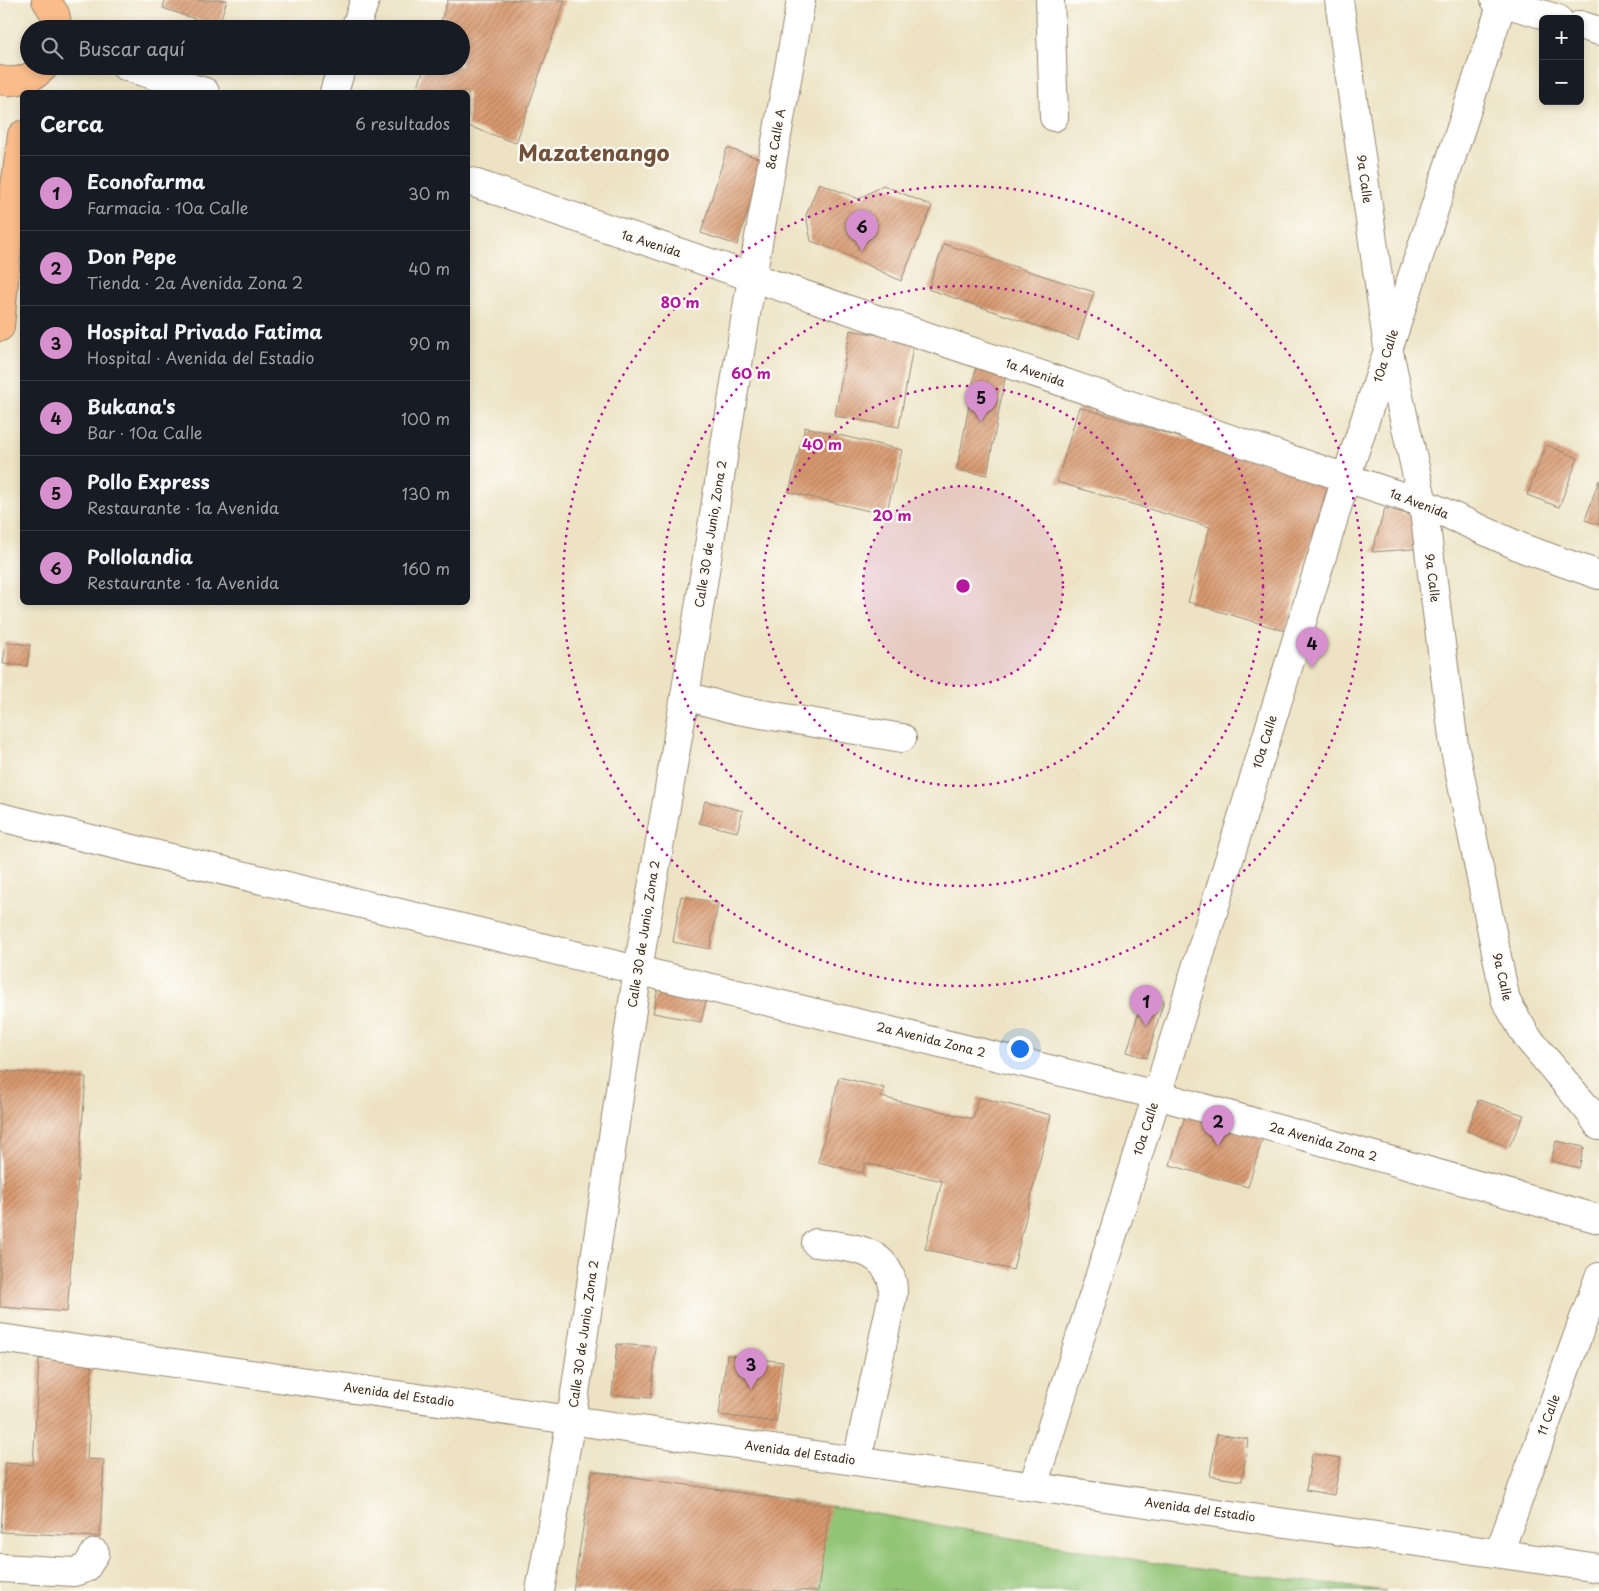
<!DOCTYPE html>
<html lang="es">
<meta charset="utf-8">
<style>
body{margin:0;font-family:"Playpen Sans",sans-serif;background:#242831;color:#f1f3f6}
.controls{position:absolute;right:15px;top:15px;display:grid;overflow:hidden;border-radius:8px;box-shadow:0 2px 8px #0003}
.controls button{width:45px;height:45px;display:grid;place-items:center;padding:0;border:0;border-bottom:1px solid #363941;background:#171b24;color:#f1f3f6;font:25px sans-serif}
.you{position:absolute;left:1019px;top:1048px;width:18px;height:18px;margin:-12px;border:4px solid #fff;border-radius:50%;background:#1a73e8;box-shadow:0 0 0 8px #1a73e833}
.badge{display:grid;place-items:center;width:32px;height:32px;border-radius:50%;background:#d690ce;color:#111;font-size:16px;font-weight:700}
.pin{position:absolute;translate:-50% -41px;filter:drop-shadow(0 1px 2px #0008)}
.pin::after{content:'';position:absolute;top:26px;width:18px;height:15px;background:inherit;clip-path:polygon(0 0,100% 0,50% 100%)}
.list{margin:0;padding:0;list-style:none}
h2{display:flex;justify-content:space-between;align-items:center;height:65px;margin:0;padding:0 20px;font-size:21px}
h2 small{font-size:16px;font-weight:400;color:#9ea1a6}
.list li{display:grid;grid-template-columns:32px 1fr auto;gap:15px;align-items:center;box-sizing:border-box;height:75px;padding:0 20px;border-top:1px solid #363941}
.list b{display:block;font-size:19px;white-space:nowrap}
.list p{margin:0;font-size:16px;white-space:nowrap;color:#9ea1a6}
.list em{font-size:16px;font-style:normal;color:#9ea1a6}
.icon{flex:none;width:28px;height:28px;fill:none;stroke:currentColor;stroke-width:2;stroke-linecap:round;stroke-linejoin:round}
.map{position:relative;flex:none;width:1599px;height:1591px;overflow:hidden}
.search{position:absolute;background:#171b24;box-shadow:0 2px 8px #0003;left:20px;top:20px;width:450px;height:55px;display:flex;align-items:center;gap:12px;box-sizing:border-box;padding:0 18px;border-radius:28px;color:#9ea1a6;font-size:19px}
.panel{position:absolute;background:#171b24;box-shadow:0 2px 8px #0003;left:20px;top:90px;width:450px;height:515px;border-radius:8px}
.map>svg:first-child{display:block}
.green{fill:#91c475;stroke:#66774a}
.building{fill:url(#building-hatch)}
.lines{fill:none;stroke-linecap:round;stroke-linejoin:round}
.minor-casing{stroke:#948671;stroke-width:30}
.major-casing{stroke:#948671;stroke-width:30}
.minor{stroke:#fff;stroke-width:28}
.major{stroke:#f9bc8a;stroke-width:28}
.ring{fill:none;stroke:#b5179e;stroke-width:2.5;stroke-dasharray:2.5 5}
.labels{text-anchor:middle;stroke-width:4.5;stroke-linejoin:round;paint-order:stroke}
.street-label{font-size:12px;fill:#3b2a1e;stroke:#fdfcf7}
.town-label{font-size:22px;font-weight:bold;fill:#72513a;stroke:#fdfcf7}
.centre{fill:#b5179e;stroke:#fdfcf7;stroke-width:2.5}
.ring-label{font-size:15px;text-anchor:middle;font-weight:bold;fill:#b5179e;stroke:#fdfcf7;stroke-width:4.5;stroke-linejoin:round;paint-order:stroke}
</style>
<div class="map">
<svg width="1599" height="1591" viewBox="0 0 1599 1591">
<defs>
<pattern id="building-hatch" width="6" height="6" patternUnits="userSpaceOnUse" patternTransform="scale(1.25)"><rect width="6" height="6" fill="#d8996f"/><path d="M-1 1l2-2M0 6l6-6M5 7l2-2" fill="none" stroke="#b07d5b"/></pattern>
</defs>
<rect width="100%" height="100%" fill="#fdfcf7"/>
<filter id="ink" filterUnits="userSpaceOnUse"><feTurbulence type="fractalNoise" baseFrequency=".02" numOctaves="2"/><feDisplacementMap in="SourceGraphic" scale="10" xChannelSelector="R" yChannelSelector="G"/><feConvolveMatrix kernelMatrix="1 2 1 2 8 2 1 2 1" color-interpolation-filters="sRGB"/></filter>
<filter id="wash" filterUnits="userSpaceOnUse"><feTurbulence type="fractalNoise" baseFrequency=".0096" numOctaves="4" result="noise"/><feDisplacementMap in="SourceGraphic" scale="20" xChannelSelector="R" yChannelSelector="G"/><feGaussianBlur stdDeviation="1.12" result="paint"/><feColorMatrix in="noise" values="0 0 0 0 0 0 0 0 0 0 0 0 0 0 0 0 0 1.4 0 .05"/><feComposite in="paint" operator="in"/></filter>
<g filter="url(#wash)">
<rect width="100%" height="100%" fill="#ede3c4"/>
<path class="green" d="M 592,1471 L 830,1506 L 1166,1565 L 1386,1591 L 573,1591 Z"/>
<g id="blocks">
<g class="building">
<path d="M 165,0 L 227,0 L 218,27 L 163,8 Z"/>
<path d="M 448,0 L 565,0 L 516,143 L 468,126 L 468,92 L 416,92 L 425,66 L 461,66 L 461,29 L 438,29 Z"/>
<path d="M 727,148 L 764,160 L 737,245 L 701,233 Z"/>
<path d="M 819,183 L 859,199 L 883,185 L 932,206 L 901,281 L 838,251 L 811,241 L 806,215 Z"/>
<path d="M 944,244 L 1094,292 L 1078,340 L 928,289 Z"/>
<path d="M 850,330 L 914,341 L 899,427 L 835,416 Z"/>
<path d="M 976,367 L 1006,373 L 987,475 L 957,470 Z"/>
<path d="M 1079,407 L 1329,482 L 1285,631 L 1188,602 L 1210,527 L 1057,482 Z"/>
<path d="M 805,427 L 902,450 L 886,515 L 789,492 Z"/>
<path d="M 1546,445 L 1578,458 L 1559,507 L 1527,495 Z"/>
<path d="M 1599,480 L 1599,525 L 1585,520 Z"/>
<path d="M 1385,508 L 1425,519 L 1426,548 L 1372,552 Z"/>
<path d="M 6,642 L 30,645 L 27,666 L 3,664 Z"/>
<path d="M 705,801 L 743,811 L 737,832 L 699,823 Z"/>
<path d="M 681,896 L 718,903 L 710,949 L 673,942 Z"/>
<path d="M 659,983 L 708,992 L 701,1022 L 653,1013 Z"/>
<path d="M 1144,994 L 1164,1000 L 1147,1058 L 1127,1052 Z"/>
<path d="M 0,1071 L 86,1077 L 67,1312 L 0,1307 Z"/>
<path d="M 839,1077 L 884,1088 L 881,1097 L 973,1119 L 978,1097 L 1051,1115 L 1013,1270 L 925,1249 L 942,1181 L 865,1163 L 863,1173 L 818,1162 Z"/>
<path d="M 1479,1100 L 1524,1115 L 1509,1147 L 1467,1131 Z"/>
<path d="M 1185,1116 L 1266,1127 L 1248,1187 L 1170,1165 Z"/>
<path d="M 1556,1141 L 1584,1147 L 1579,1168 L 1551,1161 Z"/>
<path d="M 617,1344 L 656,1347 L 651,1398 L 612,1395 Z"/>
<path d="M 727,1355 L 783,1362 L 776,1422 L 719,1415 Z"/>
<path d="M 39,1359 L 92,1361 L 87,1459 L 104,1460 L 100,1537 L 1,1532 L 5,1463 L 33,1465 Z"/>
<path d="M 1217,1434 L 1248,1439 L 1242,1481 L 1210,1476 Z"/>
<path d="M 1312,1454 L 1341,1458 L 1334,1495 L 1306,1490 Z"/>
<path d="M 592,1471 L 830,1506 L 818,1591 L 573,1591 Z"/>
</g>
</g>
</g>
<g filter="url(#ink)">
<use href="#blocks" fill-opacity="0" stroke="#948671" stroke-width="1"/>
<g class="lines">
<defs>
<g id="minor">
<path d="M 1050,0 L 1054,117"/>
<path d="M 1339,0 L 1388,348 L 1423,503 L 1454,745 L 1506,1001 L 1527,1037 L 1589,1111 L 1599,1126"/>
<path d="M 1495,0 L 1558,19"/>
<path d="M 1580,25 L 1599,31"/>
<path d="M 355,29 L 365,0"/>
<path d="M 125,66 L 205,92"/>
<path d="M 334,92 L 342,66"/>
<path d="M 468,181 L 1346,478 L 1423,503 L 1525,549 L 1599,575"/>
<path d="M 685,696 L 738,710 L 902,738"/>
<path d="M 0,817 L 1157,1095 L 1599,1219"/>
<path d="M 816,1243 C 844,1247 880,1246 891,1278 C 893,1283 893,1289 893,1294 L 857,1461"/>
<path d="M 0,1338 L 1599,1568"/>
<path d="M 1033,1486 L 1157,1095 L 1346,478 L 1503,0"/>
<path d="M 1499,1553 L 1599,1277"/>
<path d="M 0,1568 L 74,1572 L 86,1568 L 95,1553"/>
<path d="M 540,1591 L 571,1420 L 638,969 L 685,696 L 752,277 L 801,0"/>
</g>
<g id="major">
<path d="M 46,0 L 55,14 L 58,29"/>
<path d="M 0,80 C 17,84 34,78 45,66"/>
<path d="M 0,327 L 7,246 L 22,135"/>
</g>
</defs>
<use href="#minor" class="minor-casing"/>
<use href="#major" class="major-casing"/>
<use href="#minor" class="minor"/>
<use href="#major" class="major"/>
</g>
</g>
<circle cx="963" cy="586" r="100" fill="#b5179e" fill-opacity=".12"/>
<g class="ring">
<circle cx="963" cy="586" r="100"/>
<circle cx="963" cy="586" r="200"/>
<circle cx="963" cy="586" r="300"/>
<circle cx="963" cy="586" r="400"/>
</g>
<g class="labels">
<g class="street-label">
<text transform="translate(776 139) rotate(-80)" y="4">8a Calle A</text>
<text transform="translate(1364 179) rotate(82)" y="4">9a Calle</text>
<text transform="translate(651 244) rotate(18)" y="4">1a Avenida</text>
<text transform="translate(1386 356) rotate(-72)" y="4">10a Calle</text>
<text transform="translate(1035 373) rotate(19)" y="4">1a Avenida</text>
<text transform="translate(1419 504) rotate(21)" y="4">1a Avenida</text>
<text transform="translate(711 534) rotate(-81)" y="4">Calle 30 de Junio, Zona 2</text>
<text transform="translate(1432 578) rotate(83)" y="4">9a Calle</text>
<text transform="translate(1265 742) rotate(-73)" y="4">10a Calle</text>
<text transform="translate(644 934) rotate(-81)" y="4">Calle 30 de Junio, Zona 2</text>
<text transform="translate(1502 977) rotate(77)" y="4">9a Calle</text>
<text transform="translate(931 1040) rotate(14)" y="4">2a Avenida Zona 2</text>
<text transform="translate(1146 1129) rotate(-72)" y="4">10a Calle</text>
<text transform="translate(1323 1142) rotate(16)" y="4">2a Avenida Zona 2</text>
<text transform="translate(584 1334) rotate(-82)" y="4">Calle 30 de Junio, Zona 2</text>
<text transform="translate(399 1395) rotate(8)" y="4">Avenida del Estadio</text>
<text transform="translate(1549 1415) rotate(-70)" y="4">11 Calle</text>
<text transform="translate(800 1453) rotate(8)" y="4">Avenida del Estadio</text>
<text transform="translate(1200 1510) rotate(8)" y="4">Avenida del Estadio</text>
</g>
<g class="town-label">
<text x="594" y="161">Mazatenango</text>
</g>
</g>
<circle cx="963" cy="586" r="8" class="centre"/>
<g class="ring-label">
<text x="680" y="308">80 m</text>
<text x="751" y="379">60 m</text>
<text x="822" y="450">40 m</text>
<text x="892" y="521">20 m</text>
</g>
</svg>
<div class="controls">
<button>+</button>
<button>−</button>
</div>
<div class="you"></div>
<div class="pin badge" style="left:1146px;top:1026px">1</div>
<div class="pin badge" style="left:1218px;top:1146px">2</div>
<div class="pin badge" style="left:751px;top:1389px">3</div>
<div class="pin badge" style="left:1312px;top:668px">4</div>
<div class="pin badge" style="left:981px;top:422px">5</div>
<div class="pin badge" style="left:862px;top:251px">6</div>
<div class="search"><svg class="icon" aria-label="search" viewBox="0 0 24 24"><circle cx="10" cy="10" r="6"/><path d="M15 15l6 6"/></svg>Buscar aquí</div>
<section class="panel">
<h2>Cerca<small>6 resultados</small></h2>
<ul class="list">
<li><span class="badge">1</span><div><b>Econofarma</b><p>Farmacia · 10a Calle</p></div><em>30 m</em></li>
<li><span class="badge">2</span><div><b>Don Pepe</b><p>Tienda · 2a Avenida Zona 2</p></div><em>40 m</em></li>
<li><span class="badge">3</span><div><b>Hospital Privado Fatima</b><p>Hospital · Avenida del Estadio</p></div><em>90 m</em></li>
<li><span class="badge">4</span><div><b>Bukana's</b><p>Bar · 10a Calle</p></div><em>100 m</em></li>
<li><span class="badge">5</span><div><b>Pollo Express</b><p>Restaurante · 1a Avenida</p></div><em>130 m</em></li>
<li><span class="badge">6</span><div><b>Pollolandia</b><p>Restaurante · 1a Avenida</p></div><em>160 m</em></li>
</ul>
</section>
</div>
